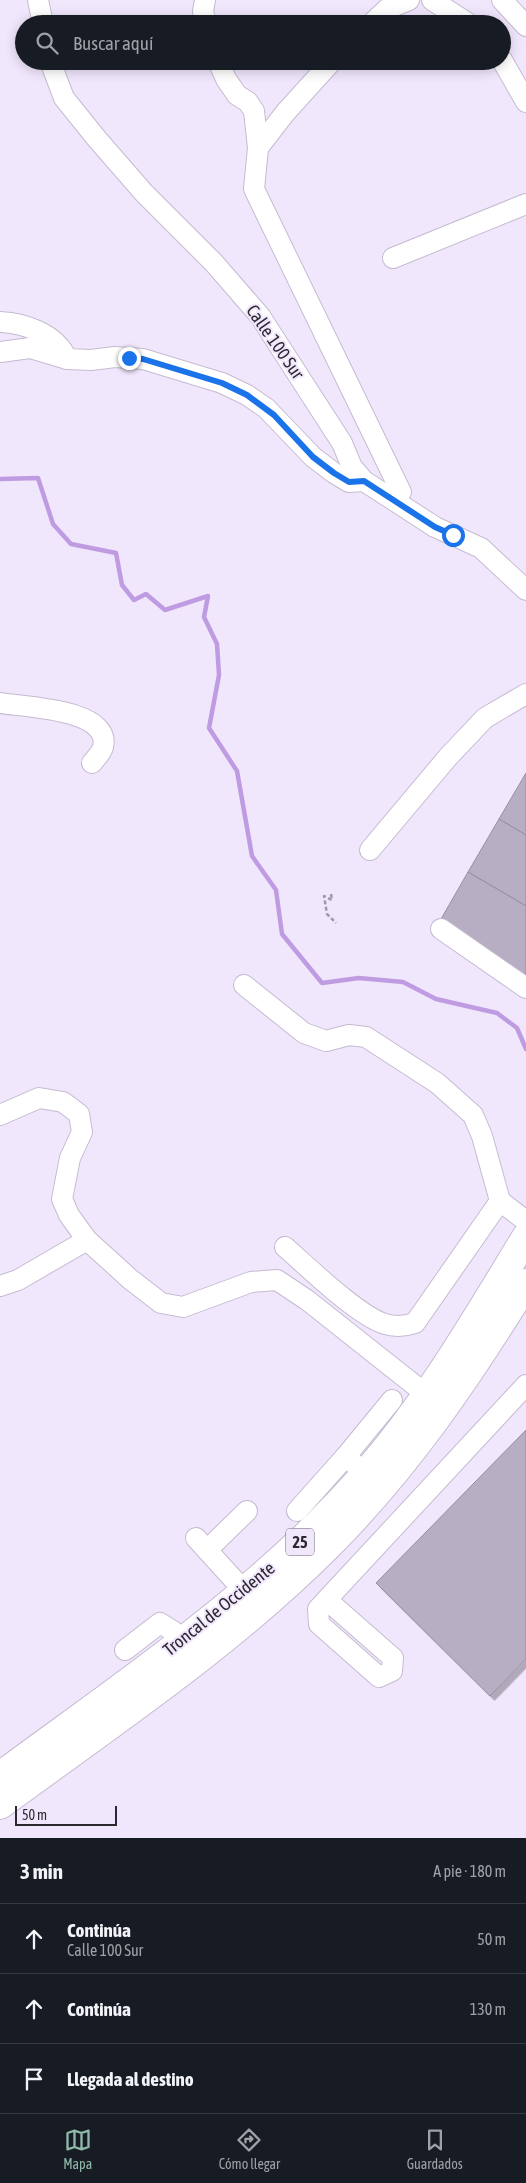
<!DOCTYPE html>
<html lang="es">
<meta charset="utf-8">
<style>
body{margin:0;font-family:"Asap Condensed",sans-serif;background:#20242c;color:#f1f3f6}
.scale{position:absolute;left:15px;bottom:12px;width:102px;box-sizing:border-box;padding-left:5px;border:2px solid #2d2931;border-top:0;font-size:14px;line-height:18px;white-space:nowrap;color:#2d2931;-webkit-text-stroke:4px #f1e7fd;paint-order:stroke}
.stop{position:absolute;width:15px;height:15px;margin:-11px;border:4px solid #1a73e8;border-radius:50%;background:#fff}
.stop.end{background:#1a73e8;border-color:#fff;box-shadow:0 1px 5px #0008}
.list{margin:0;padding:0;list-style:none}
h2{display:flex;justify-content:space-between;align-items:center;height:65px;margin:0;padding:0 20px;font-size:21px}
h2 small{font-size:16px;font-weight:400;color:#9ea1a6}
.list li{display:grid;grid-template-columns:32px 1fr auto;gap:15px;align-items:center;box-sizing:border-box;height:70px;padding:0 20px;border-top:1px solid #363941}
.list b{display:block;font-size:19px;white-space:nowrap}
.list p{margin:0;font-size:16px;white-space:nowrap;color:#9ea1a6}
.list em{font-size:16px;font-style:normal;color:#9ea1a6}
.icon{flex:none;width:28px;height:28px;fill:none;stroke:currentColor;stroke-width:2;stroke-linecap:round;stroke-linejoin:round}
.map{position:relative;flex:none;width:526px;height:1838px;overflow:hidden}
.search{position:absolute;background:#171b24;box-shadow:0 2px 12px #0003;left:15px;right:15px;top:15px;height:55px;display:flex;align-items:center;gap:12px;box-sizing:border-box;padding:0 18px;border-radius:28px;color:#9ea1a6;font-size:19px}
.sheet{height:275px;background:#171b24}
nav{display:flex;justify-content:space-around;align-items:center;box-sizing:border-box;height:70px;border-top:1px solid #363941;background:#171b24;font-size:14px;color:#9ea1a6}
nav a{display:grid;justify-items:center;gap:2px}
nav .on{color:#8fb9a8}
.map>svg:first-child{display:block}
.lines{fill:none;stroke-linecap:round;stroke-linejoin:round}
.stream{stroke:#bf9ce1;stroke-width:4.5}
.building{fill:#b8aec3;stroke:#988ea2;filter:url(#shadow)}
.minor-casing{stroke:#c5bbd1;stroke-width:22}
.highway-casing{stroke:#c5bbd1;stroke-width:30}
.path{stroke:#a099a9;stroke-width:2.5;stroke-dasharray:4 2.5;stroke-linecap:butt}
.minor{stroke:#fff;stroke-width:20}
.highway{stroke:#fff;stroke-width:28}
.route{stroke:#1a73e8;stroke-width:6}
.labels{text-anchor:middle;stroke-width:4;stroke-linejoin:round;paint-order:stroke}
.shield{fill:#f1e7fd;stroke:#68626e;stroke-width:1}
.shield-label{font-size:16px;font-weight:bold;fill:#2d2931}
.street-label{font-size:18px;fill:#2d2931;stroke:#f1e7fd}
</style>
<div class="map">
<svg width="526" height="1838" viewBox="0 0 526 1838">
<defs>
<filter id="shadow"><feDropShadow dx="4.5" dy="4.5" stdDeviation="0" flood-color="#0004"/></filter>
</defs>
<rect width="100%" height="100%" fill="#f1e7fd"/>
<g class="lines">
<path class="stream" d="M 0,479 L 38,478 L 53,524 L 71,544 L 116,553 L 122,585 L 134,600 L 146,594 L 165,610 L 208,596 L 204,617 L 217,644 L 219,675 L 209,728 L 237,771 L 252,856 L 276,890 L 282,934 L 322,983 L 359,978 L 403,982 L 436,999 L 497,1013 L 517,1028 L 526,1049"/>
</g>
<g class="building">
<path d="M 526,773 L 526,835 L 499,819 Z"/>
<path d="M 499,819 L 526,835 L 526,906 L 468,872 Z"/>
<path d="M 468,872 L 526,906 L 526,978 L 437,926 Z"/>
<path d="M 526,1430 L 526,1659 L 490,1696 L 376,1583 Z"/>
</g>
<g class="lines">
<defs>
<g id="minor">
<path d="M 38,0 L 43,24"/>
<path d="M 205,0 L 203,11 L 206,24"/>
<path d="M 432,0 L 469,24"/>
<path d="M 502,0 L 526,26"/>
<path d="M 371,24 L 387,9 L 409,0"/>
<path d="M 502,60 L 526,102"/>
<path d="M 50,61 L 64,98 L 97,139 L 144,193 L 214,263 L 260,316 L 342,443 L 352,467 L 364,481 L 435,527 L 481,548 L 526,590"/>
<path d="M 218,61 L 226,79 L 237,95 L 248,102 L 254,111 L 258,148"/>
<path d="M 332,61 L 285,113 L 258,148 L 254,189 L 401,492"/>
<path d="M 393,258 L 526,204"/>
<path d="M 0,322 C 25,323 56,334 67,359 L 91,360 L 115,357 L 143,359 L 222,383 L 247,395 L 266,408 L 313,457 L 334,473 L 349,482 L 364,481"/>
<path d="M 0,352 L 30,348 L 67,359"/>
<path d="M 0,703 C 24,707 112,709 103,747 C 102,752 96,758 92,763"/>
<path d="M 370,850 L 448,757 L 485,718 L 526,694"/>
<path d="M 441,929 L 526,988"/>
<path d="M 244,985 L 304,1033 L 326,1041 L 349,1035 L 366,1037 L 437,1083 L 473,1115 L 482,1136 L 500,1201 L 526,1221"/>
<path d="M 0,1115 L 39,1098 L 63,1102 L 79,1114 L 82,1132 L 70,1158 L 62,1199 L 69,1215 L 87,1240 L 130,1279 L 161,1303 L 183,1307 L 251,1282 L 277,1280 L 307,1300 L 427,1395"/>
<path d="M 285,1247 C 308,1267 358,1316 385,1324 C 395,1327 406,1326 415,1323 L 500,1201"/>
<path d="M 0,1286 L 18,1280 L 87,1240"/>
<path d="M 346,1456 L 392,1400"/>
<path d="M 297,1511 L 346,1456 L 365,1474"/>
<path d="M 196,1538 L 245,1592"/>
<path d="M 207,1550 L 247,1511"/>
<path d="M 327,1600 L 393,1658 L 392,1671 L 379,1677 L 319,1624 L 318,1609 L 526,1385"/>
<path d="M 125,1650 L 160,1623 L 173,1631 L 182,1642"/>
</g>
<g id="highway">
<path d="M 0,1776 C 127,1682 260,1594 365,1474 C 428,1402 476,1319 526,1237"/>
<path d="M 0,1805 C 113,1722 232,1643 331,1543 C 409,1464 468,1377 526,1283"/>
</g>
</defs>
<use href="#minor" class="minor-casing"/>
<use href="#highway" class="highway-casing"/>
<path class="path" d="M 331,894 L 332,900 L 324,896 L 327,914 L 336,923"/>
<use href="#minor" class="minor"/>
<use href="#highway" class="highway"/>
</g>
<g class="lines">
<path class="route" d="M 129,358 L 143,359 L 222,383 L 247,395 L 274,415 L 313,457 L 334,473 L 349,482 L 364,481 L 435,527 L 453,535"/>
</g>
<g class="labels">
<rect class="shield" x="286" y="1528.5" width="28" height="27" rx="4"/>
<g class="shield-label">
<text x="300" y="1548">25</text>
</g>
<g class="street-label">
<text transform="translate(275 342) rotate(55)" y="6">Calle 100 Sur</text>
<text transform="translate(219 1609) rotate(-39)" y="6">Troncal de Occidente</text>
</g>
</g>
</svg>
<div class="scale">50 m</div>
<div class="stop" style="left:453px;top:535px"></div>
<div class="stop end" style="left:129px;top:358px"></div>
<div class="search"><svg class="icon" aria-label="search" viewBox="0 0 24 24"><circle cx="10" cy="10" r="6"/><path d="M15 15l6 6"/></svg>Buscar aquí</div>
</div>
<section class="sheet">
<h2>3 min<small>A pie · 180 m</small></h2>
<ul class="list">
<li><svg class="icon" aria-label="ahead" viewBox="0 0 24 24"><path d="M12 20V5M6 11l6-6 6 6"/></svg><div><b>Continúa</b><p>Calle 100 Sur</p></div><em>50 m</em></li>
<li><svg class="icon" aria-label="ahead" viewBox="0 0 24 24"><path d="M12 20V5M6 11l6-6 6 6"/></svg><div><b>Continúa</b></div><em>130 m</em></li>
<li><svg class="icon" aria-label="arrive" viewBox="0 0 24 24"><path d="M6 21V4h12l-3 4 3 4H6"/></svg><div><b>Llegada al destino</b></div></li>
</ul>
</section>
<nav>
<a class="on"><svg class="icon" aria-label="map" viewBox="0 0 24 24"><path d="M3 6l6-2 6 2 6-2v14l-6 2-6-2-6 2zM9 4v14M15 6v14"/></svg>Mapa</a>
<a><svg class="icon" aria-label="directions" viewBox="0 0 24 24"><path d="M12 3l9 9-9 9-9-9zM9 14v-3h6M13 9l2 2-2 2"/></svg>Cómo llegar</a>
<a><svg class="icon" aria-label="saved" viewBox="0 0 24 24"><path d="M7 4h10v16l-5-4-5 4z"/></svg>Guardados</a>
</nav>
